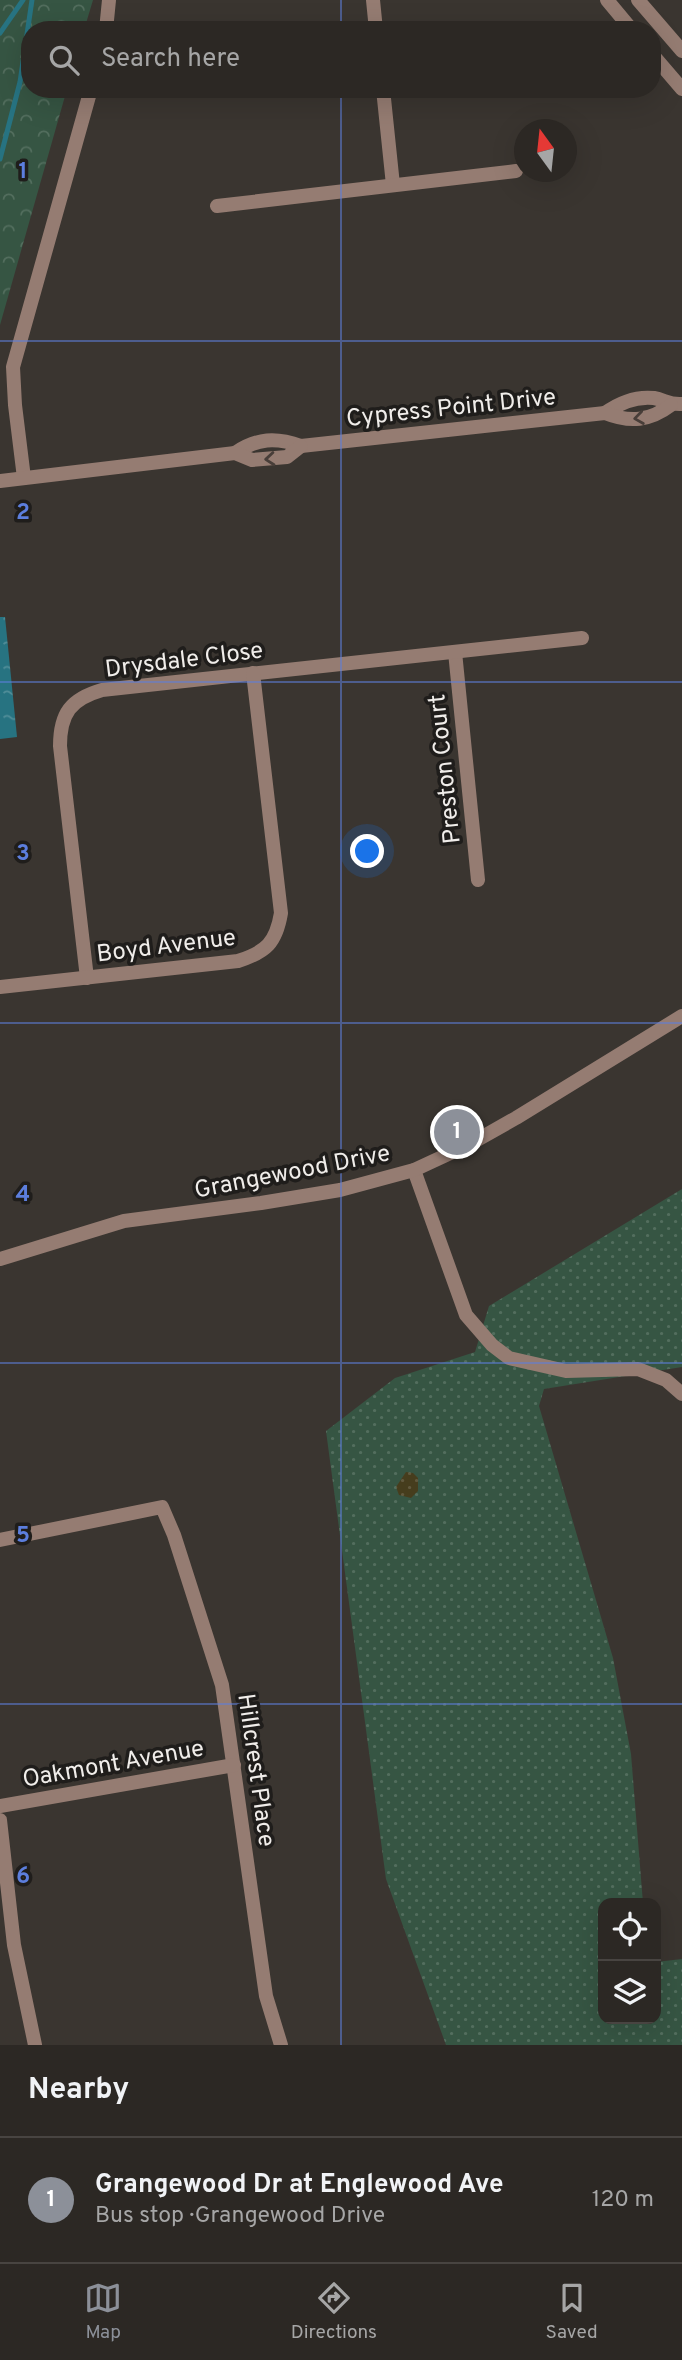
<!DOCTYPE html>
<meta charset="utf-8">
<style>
body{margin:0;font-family:Overpass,sans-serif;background:#383431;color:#f1f3f6}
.controls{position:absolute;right:21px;bottom:21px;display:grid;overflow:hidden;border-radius:14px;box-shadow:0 7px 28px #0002}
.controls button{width:63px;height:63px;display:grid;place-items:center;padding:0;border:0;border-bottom:2px solid #484441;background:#2c2824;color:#f1f3f6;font:35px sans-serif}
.compass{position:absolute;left:514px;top:119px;width:63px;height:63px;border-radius:50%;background:#2c2824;box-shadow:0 7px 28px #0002;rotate:345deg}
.you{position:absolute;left:368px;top:852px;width:24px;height:24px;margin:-18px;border:5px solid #fff;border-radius:50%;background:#1a73e8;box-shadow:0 0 0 10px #1a73e833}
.badge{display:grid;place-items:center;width:46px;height:46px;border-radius:50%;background:#8c9099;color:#fff;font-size:23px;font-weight:700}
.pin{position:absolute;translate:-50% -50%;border:4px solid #fff;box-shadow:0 2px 7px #0006}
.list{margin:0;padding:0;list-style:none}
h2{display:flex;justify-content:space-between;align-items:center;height:91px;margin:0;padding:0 28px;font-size:30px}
h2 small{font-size:23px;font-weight:400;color:#a6a6a6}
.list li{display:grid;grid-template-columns:46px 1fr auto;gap:21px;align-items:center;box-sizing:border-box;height:126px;padding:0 28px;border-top:2px solid #484441}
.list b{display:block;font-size:26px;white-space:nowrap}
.list p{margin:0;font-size:23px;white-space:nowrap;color:#a6a6a6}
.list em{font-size:23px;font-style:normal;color:#a6a6a6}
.icon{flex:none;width:38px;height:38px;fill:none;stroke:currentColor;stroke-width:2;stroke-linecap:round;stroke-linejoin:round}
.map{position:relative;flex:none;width:682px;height:2045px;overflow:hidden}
.search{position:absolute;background:#2c2824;box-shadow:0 7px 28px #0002;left:21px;right:21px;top:21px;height:77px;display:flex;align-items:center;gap:18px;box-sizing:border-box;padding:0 24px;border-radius:28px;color:#a6a6a6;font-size:26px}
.sheet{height:217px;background:#2c2824}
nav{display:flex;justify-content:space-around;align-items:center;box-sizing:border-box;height:98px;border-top:2px solid #484441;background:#2c2824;font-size:19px;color:#a6a6a6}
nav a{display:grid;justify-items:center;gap:4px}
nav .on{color:#8c9099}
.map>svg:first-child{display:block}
.grass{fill:url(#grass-dots)}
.sand{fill:url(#sand-dots)}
.park{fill:url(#park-crowns)}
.water{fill:url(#water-ripples)}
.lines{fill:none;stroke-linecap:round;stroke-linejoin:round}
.stream{stroke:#277381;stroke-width:5}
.minor{stroke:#957c72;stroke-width:14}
.tertiary{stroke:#957c72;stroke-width:14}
.oneway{stroke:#483e39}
.grid{fill:none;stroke:#5c7edd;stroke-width:2;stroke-opacity:0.55}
.labels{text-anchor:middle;stroke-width:7;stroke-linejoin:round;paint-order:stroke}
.street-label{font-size:24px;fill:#f0edea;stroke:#1f1d1b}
.grid-label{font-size:23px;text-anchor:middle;font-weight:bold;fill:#5c7edd;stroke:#1f1d1b;stroke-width:7;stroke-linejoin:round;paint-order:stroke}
</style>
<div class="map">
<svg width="682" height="2045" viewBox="0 0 682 2045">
<defs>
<pattern id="grass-dots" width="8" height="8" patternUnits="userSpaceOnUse" patternTransform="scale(1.75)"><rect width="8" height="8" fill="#365543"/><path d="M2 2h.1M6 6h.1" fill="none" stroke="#536e5e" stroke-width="1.8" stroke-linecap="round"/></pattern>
<pattern id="sand-dots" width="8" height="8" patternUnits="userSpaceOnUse" patternTransform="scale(1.75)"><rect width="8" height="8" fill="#463d1d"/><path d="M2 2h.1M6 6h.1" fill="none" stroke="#61593e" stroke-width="1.8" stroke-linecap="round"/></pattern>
<pattern id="park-crowns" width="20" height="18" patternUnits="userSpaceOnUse" patternTransform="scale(1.75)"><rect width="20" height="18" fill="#365543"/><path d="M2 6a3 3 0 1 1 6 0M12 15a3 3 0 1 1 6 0" fill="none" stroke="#536e5e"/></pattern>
<pattern id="water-ripples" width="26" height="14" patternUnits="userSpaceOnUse" patternTransform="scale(1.75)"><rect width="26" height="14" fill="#277381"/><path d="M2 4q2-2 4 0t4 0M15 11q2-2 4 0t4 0" fill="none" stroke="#518e99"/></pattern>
</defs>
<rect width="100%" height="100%" fill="#3a3530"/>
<path class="grass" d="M 682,1189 L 682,1367 L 544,1389 L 539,1406 L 613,1658 L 631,1754 L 643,1903 L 603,1903 L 603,2019 L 656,2019 L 656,1962 L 682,1959 L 682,2045 L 446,2045 L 386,1879 L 326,1431 L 395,1378 L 475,1352 L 489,1306 Z"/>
<path class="sand" d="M 406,1472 L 413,1473 L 418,1478 L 418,1491 L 411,1498 L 399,1495 L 396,1487 Z"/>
<path class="park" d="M 0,0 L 93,0 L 84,30 L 30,30 L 30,89 L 67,89 L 0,325 Z"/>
<path class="water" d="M 0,617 L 5,617 L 17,737 L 0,739 Z"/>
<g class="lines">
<g class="stream">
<path d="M 0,33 L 23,0"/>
<path d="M 0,159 L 20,82 L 32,0"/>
</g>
<g class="minor">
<path d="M 373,0 L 376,30"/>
<path d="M 106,30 L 109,0"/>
<path d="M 383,89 L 393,185"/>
<path d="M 217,206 L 516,171"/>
<path d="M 605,413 C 619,403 636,396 654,398 C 665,400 669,405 682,404"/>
<path d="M 235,453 C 257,438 276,437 301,446 L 605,413 C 630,423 650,421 671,405"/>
<path d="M 24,478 L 15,405 L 13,367 L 91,89"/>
<path d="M 0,481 L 235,453 L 252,460 L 287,457 L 301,446"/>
<path d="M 455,652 L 478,880"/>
<path d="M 87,978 L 60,746 C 60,713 71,699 102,690 L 582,638"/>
<path d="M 0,987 L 238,961 C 266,952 276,943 281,913 L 253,673"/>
<path d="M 414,1170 L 466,1315 L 492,1345 L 509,1358 L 566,1371 L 638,1369 L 666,1380 L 682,1394"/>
<path d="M 0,1540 L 162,1507 L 174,1535 L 222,1685 L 266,1996 L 281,2045"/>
<path d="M 0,1806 L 234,1765"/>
<path d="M 0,1820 L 14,1945 L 35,2045"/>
</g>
<g class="tertiary">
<path d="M 607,0 L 632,30"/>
<path d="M 638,0 L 682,51"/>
<path d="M 652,54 L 682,89"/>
<path d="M 0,1259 L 124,1221 L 261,1203 L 340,1190 L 414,1170 L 470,1144 L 516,1118 L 682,1016"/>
</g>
</g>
<defs><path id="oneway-chevron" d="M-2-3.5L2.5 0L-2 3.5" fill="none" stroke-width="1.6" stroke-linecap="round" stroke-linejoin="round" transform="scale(1.75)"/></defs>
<g class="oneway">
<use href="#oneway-chevron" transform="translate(639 418) rotate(172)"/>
<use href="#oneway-chevron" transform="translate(270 459) rotate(175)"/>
</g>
<path class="grid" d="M 341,0 L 341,30M 341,89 L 341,2045M 0,341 L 682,341M 0,682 L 682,682M 0,1023 L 682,1023M 0,1363 L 682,1363M 0,1704 L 682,1704"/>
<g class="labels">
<g class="street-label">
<text transform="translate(451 407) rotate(-6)" y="8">Cypress Point Drive</text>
<text transform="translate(184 659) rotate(-7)" y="8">Drysdale Close</text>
<text transform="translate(444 769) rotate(-96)" y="8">Preston Court</text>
<text transform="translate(166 945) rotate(-7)" y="8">Boyd Avenue</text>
<text transform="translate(292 1171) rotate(-11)" y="8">Grangewood Drive</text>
<text transform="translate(113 1763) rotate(-10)" y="8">Oakmont Avenue</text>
<text transform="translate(257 1770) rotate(82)" y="8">Hillcrest Place</text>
</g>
</g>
<g class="grid-label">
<text x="23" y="178">1</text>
<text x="23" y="519">2</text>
<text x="23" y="860">3</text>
<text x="23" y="1201">4</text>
<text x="23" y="1542">5</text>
<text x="23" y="1883">6</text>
</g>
</svg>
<div class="controls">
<button><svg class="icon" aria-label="locate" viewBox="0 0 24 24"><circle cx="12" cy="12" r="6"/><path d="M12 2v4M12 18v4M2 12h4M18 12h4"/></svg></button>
<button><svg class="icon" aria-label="layers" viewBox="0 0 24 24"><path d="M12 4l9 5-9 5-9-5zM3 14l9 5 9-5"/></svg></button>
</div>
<svg class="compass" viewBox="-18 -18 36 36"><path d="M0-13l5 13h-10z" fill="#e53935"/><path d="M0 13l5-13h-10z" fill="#a6a6a6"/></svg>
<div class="you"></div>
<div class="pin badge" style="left:457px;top:1132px">1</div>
<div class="search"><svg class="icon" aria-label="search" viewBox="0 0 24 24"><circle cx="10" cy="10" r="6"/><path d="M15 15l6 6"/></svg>Search here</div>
</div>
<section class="sheet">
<h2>Nearby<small></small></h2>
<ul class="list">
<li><span class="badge">1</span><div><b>Grangewood Dr at Englewood Ave</b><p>Bus stop · Grangewood Drive</p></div><em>120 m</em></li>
</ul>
</section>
<nav>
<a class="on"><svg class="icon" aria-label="map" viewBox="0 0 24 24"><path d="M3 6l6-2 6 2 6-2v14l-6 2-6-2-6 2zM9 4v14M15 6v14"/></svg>Map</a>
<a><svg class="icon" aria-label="directions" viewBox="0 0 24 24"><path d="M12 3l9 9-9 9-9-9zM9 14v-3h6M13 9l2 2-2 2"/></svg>Directions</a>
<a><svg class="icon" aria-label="saved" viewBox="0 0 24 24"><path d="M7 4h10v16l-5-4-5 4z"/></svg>Saved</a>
</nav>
